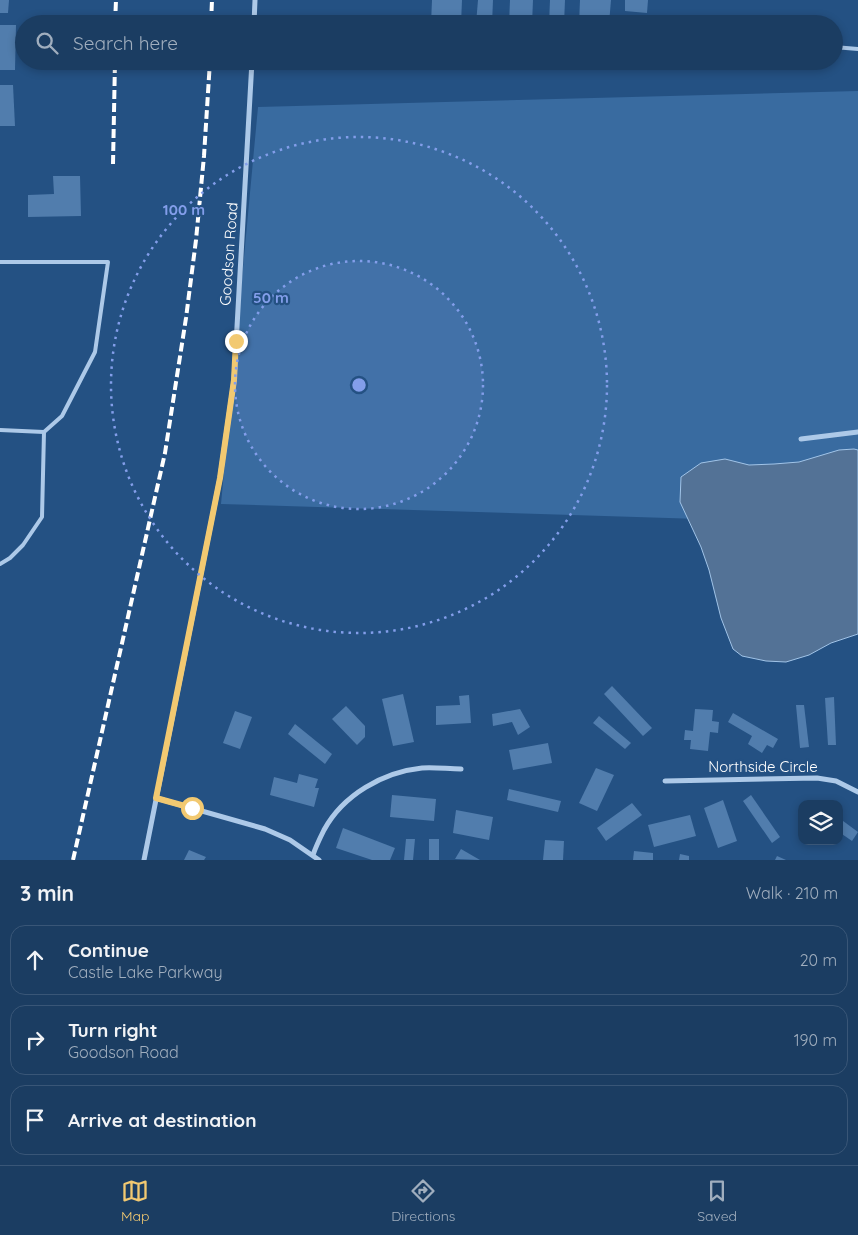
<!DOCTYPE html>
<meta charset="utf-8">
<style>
body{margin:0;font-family:Quicksand,sans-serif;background:#244468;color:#f1f3f6}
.controls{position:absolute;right:15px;bottom:15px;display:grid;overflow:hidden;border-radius:10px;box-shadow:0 2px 8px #0003}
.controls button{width:45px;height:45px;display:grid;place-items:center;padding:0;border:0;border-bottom:1px solid #395677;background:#1b3d62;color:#f1f3f6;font:25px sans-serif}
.stop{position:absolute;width:15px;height:15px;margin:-11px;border:4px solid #f2c971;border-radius:50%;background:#fff}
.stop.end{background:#f2c971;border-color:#fff;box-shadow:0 1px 5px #0008}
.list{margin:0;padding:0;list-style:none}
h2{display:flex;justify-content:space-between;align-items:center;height:65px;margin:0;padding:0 20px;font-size:21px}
h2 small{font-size:16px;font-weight:400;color:#a0aebe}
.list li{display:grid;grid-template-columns:32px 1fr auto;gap:15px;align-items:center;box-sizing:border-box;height:70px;margin:0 10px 10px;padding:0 10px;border:1px solid #395677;border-radius:15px}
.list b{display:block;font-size:19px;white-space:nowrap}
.list p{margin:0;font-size:16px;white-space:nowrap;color:#a0aebe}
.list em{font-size:16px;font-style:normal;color:#a0aebe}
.icon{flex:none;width:28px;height:28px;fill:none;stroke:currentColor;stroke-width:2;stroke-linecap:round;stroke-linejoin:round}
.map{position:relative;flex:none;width:858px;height:860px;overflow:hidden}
.search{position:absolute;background:#1b3d62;box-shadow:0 2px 8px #0003;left:15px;right:15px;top:15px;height:55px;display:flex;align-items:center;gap:12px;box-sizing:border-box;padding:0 18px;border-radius:28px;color:#a0aebe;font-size:19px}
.sheet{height:305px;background:#1b3d62}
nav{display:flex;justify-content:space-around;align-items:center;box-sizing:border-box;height:70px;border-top:1px solid #395677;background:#1b3d62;font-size:14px;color:#a0aebe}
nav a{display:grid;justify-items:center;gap:2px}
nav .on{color:#f2c971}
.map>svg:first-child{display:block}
.green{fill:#396ba0}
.water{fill:#537296;stroke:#a1c4e8}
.building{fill:#517dad}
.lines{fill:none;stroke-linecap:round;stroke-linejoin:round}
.service{stroke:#adc9e8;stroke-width:4}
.minor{stroke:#adc9e8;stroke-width:5}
.rail{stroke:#fff;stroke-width:4;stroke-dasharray:9 4;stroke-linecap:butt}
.route{stroke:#f2c971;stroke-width:6}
.ring{fill:none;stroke:#839eea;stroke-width:2.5;stroke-dasharray:2.5 5}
.labels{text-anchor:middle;stroke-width:4.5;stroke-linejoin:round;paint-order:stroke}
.street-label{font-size:15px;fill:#fff;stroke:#245183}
.centre{fill:#839eea;stroke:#245183;stroke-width:2.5}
.ring-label{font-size:15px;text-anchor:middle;font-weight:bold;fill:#839eea;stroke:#245183;stroke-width:4.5;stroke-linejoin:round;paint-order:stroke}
</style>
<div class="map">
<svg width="858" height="860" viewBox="0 0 858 860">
<rect width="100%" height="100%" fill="#245183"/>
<path class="green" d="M 858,91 L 858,524 L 221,504 L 258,107 Z"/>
<path class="water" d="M 854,449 L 858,450 L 858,634 L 831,643 L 809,655 L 786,662 L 766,661 L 742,656 L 733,649 L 721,618 L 709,570 L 701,547 L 680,502 L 681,477 L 701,463 L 725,459 L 749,465 L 774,464 L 799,462 L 839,450 Z"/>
<g class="building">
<path d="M 0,0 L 9,0 L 8,13 L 0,13 Z"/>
<path d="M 432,0 L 462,0 L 461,24 L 431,24 Z"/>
<path d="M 478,0 L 493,0 L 492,24 L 476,24 Z"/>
<path d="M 510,0 L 533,0 L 532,24 L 509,24 Z"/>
<path d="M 550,0 L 565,0 L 564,24 L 549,24 Z"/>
<path d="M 580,0 L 611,0 L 609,24 L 579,24 Z"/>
<path d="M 625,0 L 648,0 L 647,13 L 625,11 Z"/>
<path d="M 0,25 L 16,25 L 15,70 L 0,70 Z"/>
<path d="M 0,85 L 13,85 L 15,126 L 0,126 Z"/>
<path d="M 53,176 L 80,176 L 81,216 L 28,217 L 28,195 L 54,194 Z"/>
<path d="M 612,686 L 652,728 L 643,736 L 604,694 Z"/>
<path d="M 403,694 L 414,742 L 393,746 L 382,699 Z"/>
<path d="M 469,695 L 471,723 L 436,725 L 436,706 L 460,705 L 459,696 Z"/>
<path d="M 834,697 L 836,745 L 828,745 L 825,698 Z"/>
<path d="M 796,705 L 804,705 L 809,747 L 800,748 Z"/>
<path d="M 346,706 L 365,726 L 365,737 L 357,745 L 332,719 Z"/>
<path d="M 520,709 L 530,727 L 518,735 L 512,722 L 493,726 L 492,714 Z"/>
<path d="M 695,709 L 713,710 L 712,721 L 719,722 L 718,733 L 710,732 L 708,751 L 690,749 L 691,740 L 684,740 L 685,730 L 693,731 Z"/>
<path d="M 235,711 L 252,717 L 240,749 L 223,743 Z"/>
<path d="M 733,713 L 778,739 L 773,748 L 767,745 L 762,753 L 748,744 L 752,736 L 728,722 Z"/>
<path d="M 599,716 L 631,743 L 625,749 L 593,723 Z"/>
<path d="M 295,724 L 332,754 L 325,764 L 288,734 Z"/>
<path d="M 548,743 L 552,763 L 513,770 L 509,750 Z"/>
<path d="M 596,768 L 614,775 L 597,811 L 579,803 Z"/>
<path d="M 299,774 L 318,779 L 315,788 L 319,788 L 314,807 L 270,795 L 274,777 L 297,783 Z"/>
<path d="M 509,789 L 561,801 L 558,812 L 507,800 Z"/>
<path d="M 392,795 L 436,799 L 434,821 L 390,817 Z"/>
<path d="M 751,795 L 780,837 L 772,843 L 743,801 Z"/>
<path d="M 723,800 L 737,841 L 718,848 L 704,808 Z"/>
<path d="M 632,803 L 642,815 L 606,841 L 597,828 Z"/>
<path d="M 456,810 L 493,817 L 489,840 L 453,833 Z"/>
<path d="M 690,815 L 696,836 L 654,847 L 648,825 Z"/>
<path d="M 839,818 L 858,832 L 852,841 L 839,832 Z"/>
<path d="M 343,828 L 395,848 L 390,860 L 372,860 L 336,848 Z"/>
<path d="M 406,839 L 415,839 L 413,860 L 404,860 Z"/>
<rect x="429" y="839" width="10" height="21"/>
<path d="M 545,840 L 564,841 L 563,860 L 543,860 Z"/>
<path d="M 461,849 L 480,860 L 455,859 Z"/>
<path d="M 189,850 L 206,857 L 204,860 L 184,860 Z"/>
<path d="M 634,851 L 653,853 L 653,860 L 633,860 Z"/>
<path d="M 680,854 L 689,856 L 689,860 L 679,860 Z"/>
<path d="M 777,856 L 786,860 L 775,860 Z"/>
</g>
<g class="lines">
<g class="service">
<path d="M 834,47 L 858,49"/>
<path d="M 0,262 L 108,262 L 95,352 L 62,416 L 44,432 L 42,517 L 23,545 L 10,558 L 0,564"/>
<path d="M 0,430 L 44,432"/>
</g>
<g class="minor">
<path d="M 254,24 L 255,0"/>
<path d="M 801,439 L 858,432"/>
<path d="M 665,781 L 817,778 L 836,781 L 858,792"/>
<path d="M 156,798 L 265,829 L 290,840 L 319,860"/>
<path d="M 313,855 C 316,846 320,838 324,830 C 343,795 383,772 422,768 C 435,767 448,769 461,769"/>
<path d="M 144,860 L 220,478 L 234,380 L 252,61"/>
</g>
<g class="rail">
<path d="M 115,24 L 116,0"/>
<path d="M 211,24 L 212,0"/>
<path d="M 113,164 L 115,61"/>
<path d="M 73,860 L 165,453 L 186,318 L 196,240 L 204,156 L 210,61"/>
</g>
</g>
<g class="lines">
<path class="route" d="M 192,808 L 156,798 L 220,478 L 234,380 L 236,341"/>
</g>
<circle cx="359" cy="385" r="124" fill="#839eea" fill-opacity=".12"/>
<g class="ring">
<circle cx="359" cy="385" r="124"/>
<circle cx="359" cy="385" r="248"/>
</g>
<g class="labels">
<g class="street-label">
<text transform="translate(229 254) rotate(-86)" y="5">Goodson Road</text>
<text x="763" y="772">Northside Circle</text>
</g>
</g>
<circle cx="359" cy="385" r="8" class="centre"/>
<g class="ring-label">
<text x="184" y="215">100 m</text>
<text x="271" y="303">50 m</text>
</g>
</svg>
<div class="controls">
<button><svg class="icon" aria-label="layers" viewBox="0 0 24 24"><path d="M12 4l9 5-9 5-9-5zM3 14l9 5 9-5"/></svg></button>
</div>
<div class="stop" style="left:192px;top:808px"></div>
<div class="stop end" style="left:236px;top:341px"></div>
<div class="search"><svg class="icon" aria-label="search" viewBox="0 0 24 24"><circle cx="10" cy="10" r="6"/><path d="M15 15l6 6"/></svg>Search here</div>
</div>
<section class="sheet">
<h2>3 min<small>Walk · 210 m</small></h2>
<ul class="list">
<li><svg class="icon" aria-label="ahead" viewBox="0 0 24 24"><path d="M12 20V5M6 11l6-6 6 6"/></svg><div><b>Continue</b><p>Castle Lake Parkway</p></div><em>20 m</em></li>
<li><svg class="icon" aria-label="right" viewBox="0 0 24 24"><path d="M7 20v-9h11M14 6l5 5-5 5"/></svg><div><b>Turn right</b><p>Goodson Road</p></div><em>190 m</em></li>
<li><svg class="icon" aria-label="arrive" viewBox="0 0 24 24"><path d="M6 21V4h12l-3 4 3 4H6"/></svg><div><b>Arrive at destination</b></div></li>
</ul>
</section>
<nav>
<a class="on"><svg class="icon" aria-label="map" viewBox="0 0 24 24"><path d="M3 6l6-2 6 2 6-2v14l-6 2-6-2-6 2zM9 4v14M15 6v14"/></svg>Map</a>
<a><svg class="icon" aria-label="directions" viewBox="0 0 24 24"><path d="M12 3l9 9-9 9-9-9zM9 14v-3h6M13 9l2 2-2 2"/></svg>Directions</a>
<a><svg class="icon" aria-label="saved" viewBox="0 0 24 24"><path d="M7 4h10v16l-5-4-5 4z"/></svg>Saved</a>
</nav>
